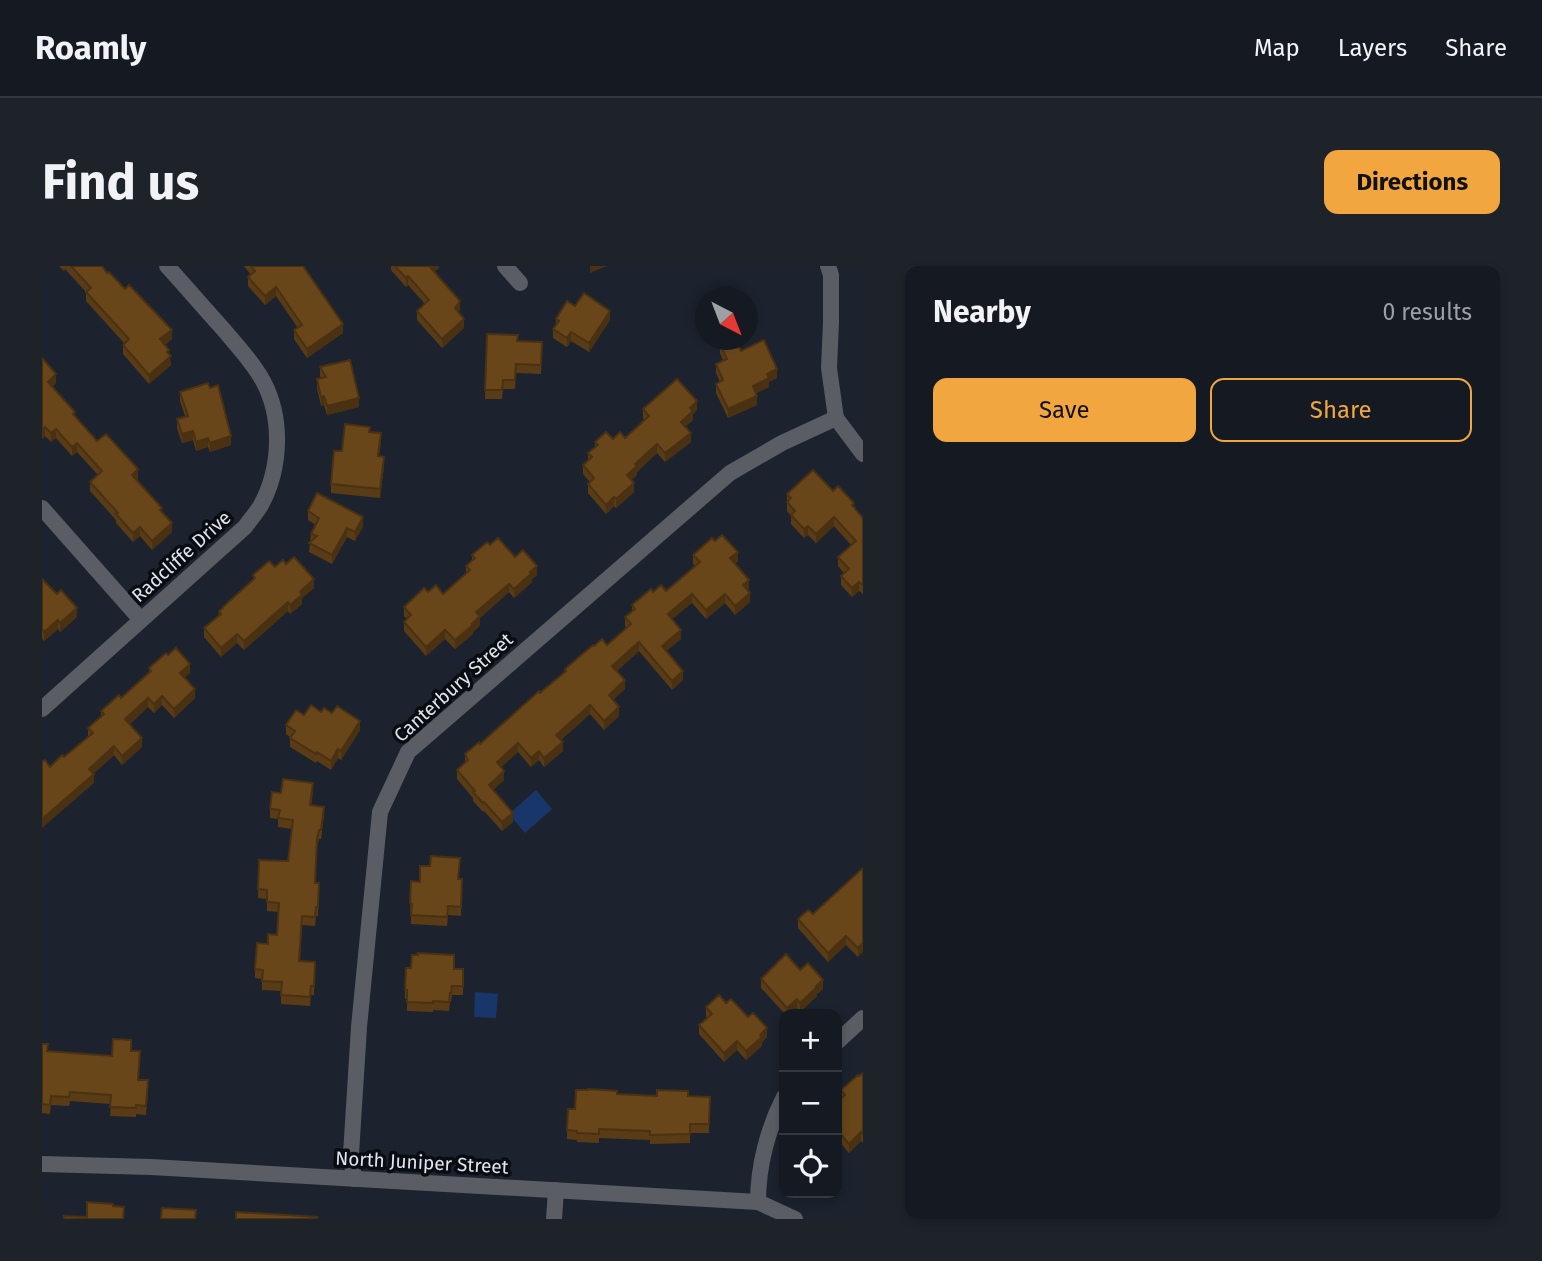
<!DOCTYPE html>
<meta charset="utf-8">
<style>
body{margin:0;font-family:"Fira Sans",sans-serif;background:#1e232a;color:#f1f3f6}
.controls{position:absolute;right:21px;bottom:21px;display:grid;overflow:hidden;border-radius:14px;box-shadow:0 4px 10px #0003}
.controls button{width:63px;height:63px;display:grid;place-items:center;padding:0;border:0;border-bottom:2px solid #343840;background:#151a22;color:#f1f3f6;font:35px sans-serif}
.compass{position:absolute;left:653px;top:21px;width:63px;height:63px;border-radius:50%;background:#151a22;box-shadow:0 4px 10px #0003;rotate:138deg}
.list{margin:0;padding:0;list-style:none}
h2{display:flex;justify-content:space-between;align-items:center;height:91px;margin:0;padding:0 28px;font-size:30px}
h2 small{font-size:23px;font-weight:400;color:#9da1a5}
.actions{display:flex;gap:14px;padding:21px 28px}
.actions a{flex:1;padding:16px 0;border:2px solid #f1a640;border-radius:14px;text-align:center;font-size:24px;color:#f1a640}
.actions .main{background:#f1a640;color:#111}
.icon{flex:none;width:38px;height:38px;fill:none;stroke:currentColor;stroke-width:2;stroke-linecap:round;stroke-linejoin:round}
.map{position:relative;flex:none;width:821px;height:953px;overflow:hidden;border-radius:14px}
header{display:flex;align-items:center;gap:42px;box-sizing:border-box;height:98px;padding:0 35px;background:#151a22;border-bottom:2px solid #343840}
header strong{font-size:33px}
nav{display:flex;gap:38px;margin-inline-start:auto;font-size:24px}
.intro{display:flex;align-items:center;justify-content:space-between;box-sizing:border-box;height:168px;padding:0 42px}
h1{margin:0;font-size:49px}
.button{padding:18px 32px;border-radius:14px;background:#f1a640;color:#111;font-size:24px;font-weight:700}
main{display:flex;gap:42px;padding:0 42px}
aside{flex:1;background:#151a22;border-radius:14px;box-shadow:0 4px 10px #0003}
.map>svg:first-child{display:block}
.green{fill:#18366a}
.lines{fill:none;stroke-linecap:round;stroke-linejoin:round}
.minor{stroke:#5a5d63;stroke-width:16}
.wall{fill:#593c16}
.shaded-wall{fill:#493112}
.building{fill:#68461a;stroke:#493112;stroke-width:2}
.labels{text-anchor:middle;stroke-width:7;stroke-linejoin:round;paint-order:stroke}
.street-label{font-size:19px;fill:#e1e5ed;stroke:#090c11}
</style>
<header>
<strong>Roamly</strong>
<nav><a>Map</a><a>Layers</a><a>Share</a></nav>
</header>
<div class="intro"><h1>Find us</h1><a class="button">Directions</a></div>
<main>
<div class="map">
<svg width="821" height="953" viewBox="0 0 821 953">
<rect width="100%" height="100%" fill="#1c232e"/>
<g class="green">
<path d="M 494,524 L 510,543 L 483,567 L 467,548 Z"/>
<path d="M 433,726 L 456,728 L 454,752 L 432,751 Z"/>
</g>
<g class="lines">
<g class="minor">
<path d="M 463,0 L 478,17"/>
<path d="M 786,0 L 789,9 L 789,56 L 787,102 L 794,152 L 821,188"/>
<path d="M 0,242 L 99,354"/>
<path d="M 0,443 L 203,261 C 208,254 215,246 219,239 C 239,202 241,152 221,115 C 211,96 196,81 182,64 C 163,43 144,21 125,0"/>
<path d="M 795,776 L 821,752"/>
<path d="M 0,898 L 109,901 L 716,936 L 753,953"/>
<path d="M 312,913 L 309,888 L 317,761 L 338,546 L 366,486 L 688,207 L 740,177 L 794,152"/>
<path d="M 716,936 C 716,900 726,862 742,831"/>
<path d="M 512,953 L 514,924"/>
</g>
</g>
<g class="wall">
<path d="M 17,0 L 60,0 L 130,73 L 123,79 L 127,89 L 129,99 L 107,118 L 81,88 L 81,79 L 82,77 L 44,35 L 44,26 L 23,3 L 22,5 Z"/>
<path d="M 202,0 L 261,0 L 301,67 L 265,92 L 252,73 L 252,64 L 256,62 L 234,30 L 223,39 L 206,20 L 206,11 L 209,9 Z"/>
<path d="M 349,0 L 397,0 L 397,2 L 392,6 L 418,44 L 416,47 L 422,62 L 400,82 L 375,54 L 375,45 L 383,38 L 366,19 L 364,21 L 349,4 Z"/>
<path d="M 533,40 L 568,54 L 547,86 L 529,75 L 525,81 L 511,72 L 511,63 L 514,60 L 514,53 Z"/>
<path d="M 445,68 L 475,75 L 500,76 L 499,108 L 474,107 L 473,123 L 461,123 L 460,133 L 443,133 Z"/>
<path d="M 678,78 L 699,85 L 735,112 L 727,116 L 727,121 L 714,127 L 715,139 L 686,152 L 674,127 L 674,118 L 678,116 L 674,107 L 674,98 L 681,94 L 678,87 Z"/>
<path d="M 0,92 L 14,117 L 10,121 L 33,150 L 55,175 L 96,212 L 95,214 L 120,246 L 130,266 L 110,284 L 98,270 L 91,276 L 74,257 L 74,254 L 48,225 L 48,216 L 56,209 L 35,186 L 30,190 L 14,172 L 9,176 L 3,170 L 0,173 Z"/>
<path d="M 278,101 L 317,141 L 285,149 L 282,139 L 279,140 L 275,122 L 275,113 L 279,112 L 278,110 Z"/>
<path d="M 138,126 L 189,179 L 168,186 L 166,181 L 154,185 L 151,174 L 140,177 L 135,162 L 135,153 L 143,150 L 138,135 Z"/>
<path d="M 601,143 L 655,144 L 651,148 L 651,154 L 643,161 L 649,176 L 623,196 L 615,187 L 595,206 L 595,209 L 589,214 L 592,226 L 574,242 L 572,240 L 564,248 L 546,227 L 546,218 L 548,216 L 541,208 L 541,199 L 546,194 L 546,187 L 553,181 L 553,176 L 583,172 L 602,154 L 601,152 Z"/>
<path d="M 328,166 L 339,176 L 337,191 L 342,200 L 338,232 L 289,227 L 289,218 L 300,185 Z"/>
<path d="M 791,225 L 812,241 L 821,252 L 821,328 L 817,325 L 810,331 L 799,319 L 799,310 L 802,307 L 796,300 L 796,291 L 809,279 L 792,260 L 774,277 L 766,269 L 762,272 L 749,258 L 749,250 L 745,245 L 745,228 Z"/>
<path d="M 266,245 L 321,260 L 313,275 L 305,271 L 290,298 L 267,286 L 269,268 L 274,259 L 266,254 Z"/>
<path d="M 448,279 L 473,291 L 495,309 L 490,313 L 490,316 L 472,332 L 467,326 L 438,352 L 438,359 L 431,366 L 431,368 L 413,383 L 403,373 L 384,390 L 362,365 L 362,356 L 365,353 L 362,350 L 362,341 L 386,326 L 401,328 L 424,308 L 424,300 L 430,295 L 430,289 Z"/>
<path d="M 651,289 L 696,295 L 693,298 L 707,323 L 705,324 L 708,336 L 693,349 L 683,337 L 664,353 L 650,337 L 630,353 L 639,373 L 624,385 L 641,414 L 630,424 L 597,385 L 575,405 L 583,423 L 571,434 L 577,450 L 562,464 L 548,448 L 519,474 L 521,485 L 502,501 L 497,494 L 489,501 L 476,486 L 459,501 L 462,514 L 451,524 L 471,556 L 460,565 L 442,545 L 441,546 L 431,535 L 431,532 L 415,513 L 415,504 L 423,497 L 423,488 L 438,478 L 523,405 L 523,403 L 552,380 L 565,379 L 584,362 L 583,360 L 583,351 L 590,345 L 590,339 L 611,326 L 624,325 L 653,300 L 651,298 Z"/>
<path d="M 233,301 L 272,322 L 260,332 L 260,338 L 248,348 L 246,345 L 202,384 L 195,377 L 179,391 L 162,371 L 162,362 L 177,350 L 177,345 L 181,342 L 181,341 L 211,313 L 211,309 Z"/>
<path d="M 0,313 L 35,351 L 18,366 L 16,363 L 2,375 L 0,372 Z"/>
<path d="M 107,402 L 148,407 L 143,411 L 153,432 L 132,452 L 120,439 L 112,447 L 106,441 L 88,458 L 100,481 L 80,499 L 72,489 L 51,508 L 52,517 L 8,501 L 22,491 L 46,471 L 46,462 L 59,450 L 59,445 L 79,432 L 107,407 Z"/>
<path d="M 279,446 L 318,464 L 299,494 L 296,492 L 289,504 L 275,495 L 274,497 L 248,481 L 248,471 L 244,468 L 244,459 L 262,449 Z"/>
<path d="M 271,526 L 269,539 L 282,550 L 279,573 L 277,573 L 275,582 L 273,617 L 277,617 L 276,650 L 274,650 L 273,660 L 260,659 L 258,695 L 273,705 L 272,729 L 269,729 L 268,740 L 239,738 L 239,725 L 220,724 L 220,713 L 213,712 L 213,703 L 226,678 L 235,669 L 237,646 L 225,645 L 225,633 L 216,632 L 217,594 L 246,595 L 250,563 L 236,561 L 236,553 L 228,552 L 228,543 L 239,527 Z"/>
<path d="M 821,602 L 816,691 L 804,679 L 786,696 L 756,662 L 756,653 L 771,648 Z"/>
<path d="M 420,613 L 419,650 L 406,649 L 405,660 L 369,658 L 369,646 L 368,646 L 369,615 L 378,616 Z"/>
<path d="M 369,702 L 421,703 L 421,729 L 410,729 L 409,736 L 408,736 L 407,745 L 391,744 L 391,746 L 365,745 L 365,733 L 363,733 L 363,724 Z"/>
<path d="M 758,704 L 781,723 L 775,728 L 775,730 L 758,746 L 755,742 L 748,748 L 743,748 L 719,722 L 719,713 Z"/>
<path d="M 684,737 L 725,771 L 720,776 L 720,780 L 704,794 L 695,784 L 682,796 L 657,768 L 657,759 L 665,752 L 664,750 L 664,741 Z"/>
<path d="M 0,778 L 6,785 L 70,790 L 89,785 L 97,814 L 106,823 L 104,849 L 94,848 L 94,851 L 68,850 L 69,838 L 28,835 L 27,840 L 9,839 L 8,848 L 0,847 Z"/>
<path d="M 821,807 L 821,877 L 819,875 L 807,887 L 795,873 L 795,837 L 799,833 L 799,824 Z"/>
<path d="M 575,828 L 668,831 L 667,867 L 648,867 L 648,877 L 608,878 L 608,874 L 557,872 L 557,877 L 535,876 L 535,874 L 525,873 L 525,864 L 533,843 Z"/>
</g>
<g class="shaded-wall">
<path d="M 389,0 L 397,0 L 397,2 L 388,10 Z"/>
<path d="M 548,0 L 565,0 L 548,7 Z"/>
<path d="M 366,10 L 366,19 L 364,21 L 364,12 Z"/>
<path d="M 234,21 L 234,30 L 223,39 L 223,30 Z"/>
<path d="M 418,35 L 418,44 L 413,51 L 413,42 Z"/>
<path d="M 568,45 L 568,54 L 547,86 L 547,77 Z"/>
<path d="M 422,53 L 422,62 L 400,82 L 400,73 Z"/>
<path d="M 301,58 L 301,67 L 265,92 L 265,83 Z"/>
<path d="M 130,64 L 130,73 L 118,82 L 118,73 Z"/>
<path d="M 529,66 L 529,75 L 525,81 L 525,72 Z"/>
<path d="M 127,84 L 129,99 L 107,118 L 107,109 Z"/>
<path d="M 735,103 L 735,112 L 727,116 L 727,121 L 711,129 L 711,120 L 725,108 Z"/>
<path d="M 14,108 L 14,117 L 6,125 L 6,116 Z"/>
<path d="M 282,130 L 282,139 L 279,140 L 279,131 Z"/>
<path d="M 715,130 L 715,139 L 686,152 L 686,143 Z"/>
<path d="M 317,132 L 317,141 L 285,149 L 285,140 Z"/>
<path d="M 655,135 L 655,144 L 651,148 L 651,154 L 639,165 L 639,156 L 648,142 Z"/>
<path d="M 3,161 L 3,170 L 0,173 L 0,164 Z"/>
<path d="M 14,163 L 14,172 L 9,176 L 9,167 Z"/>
<path d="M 151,165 L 151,174 L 140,177 L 140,168 Z"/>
<path d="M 649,167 L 649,176 L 623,196 L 623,187 Z"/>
<path d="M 189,170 L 189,179 L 168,186 L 168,177 Z"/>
<path d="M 166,172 L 166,181 L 154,185 L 154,176 Z"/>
<path d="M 35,177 L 35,186 L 30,190 L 30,181 Z"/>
<path d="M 615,178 L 615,187 L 595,206 L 595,209 L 585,218 L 585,209 L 593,198 Z"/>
<path d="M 342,191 L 342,200 L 338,232 L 338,223 Z"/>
<path d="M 96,203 L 96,212 L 90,218 L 90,209 Z"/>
<path d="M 592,217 L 592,226 L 574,242 L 574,233 Z"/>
<path d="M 572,231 L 572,240 L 564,248 L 564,239 Z"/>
<path d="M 321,251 L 321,260 L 313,275 L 313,266 Z"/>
<path d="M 792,251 L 792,260 L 774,277 L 774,268 Z"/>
<path d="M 130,257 L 130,266 L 110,284 L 110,275 Z"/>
<path d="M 766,260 L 766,269 L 762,272 L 762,263 Z"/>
<path d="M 98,261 L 98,270 L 91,276 L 91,267 Z"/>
<path d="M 305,262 L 305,271 L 290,298 L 290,289 Z"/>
<path d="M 696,286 L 696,295 L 688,301 L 688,292 Z"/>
<path d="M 495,300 L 495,309 L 490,313 L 490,316 L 472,332 L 472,323 Z"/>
<path d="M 272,313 L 272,322 L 260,332 L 260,338 L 248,348 L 248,339 L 258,326 Z"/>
<path d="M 707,314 L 707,323 L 701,328 L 701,319 Z"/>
<path d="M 817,316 L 817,325 L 810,331 L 810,322 Z"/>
<path d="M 467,318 L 467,326 L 438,352 L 438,359 L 431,366 L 431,368 L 413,383 L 413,374 L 434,346 Z"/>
<path d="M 708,327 L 708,336 L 693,349 L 693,340 Z"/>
<path d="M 650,328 L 650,337 L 626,356 L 626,348 Z"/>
<path d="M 683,328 L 683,337 L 664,353 L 664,344 Z"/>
<path d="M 246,336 L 246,345 L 202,384 L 202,375 Z"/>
<path d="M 35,342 L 35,351 L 18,366 L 18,357 Z"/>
<path d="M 16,354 L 16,363 L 2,375 L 2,366 Z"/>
<path d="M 403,364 L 403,373 L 384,390 L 384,381 Z"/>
<path d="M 639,364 L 639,373 L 620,389 L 620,380 Z"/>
<path d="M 195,368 L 195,377 L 179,391 L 179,382 Z"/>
<path d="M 597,376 L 597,385 L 570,409 L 570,400 Z"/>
<path d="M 148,398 L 148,407 L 138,416 L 138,407 Z"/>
<path d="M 641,405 L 641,414 L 630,424 L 630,415 Z"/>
<path d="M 583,414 L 583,423 L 567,438 L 567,429 Z"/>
<path d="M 153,423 L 153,432 L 132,452 L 132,443 Z"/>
<path d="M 120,430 L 120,439 L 112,447 L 112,438 Z"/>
<path d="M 106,432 L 106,441 L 83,462 L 83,453 Z"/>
<path d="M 548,439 L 548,448 L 514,478 L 514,469 Z"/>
<path d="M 577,441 L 577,450 L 562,464 L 562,455 Z"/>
<path d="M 318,455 L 318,464 L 299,494 L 299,485 Z"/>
<path d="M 100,472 L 100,481 L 80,499 L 80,490 Z"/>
<path d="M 521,476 L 521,485 L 502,501 L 502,492 Z"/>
<path d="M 476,477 L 476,486 L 455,505 L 455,496 Z"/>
<path d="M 72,480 L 72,489 L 47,512 L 47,503 Z"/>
<path d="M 296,483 L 296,492 L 289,504 L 289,495 Z"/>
<path d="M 497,485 L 497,494 L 489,501 L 489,492 Z"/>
<path d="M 462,505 L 462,514 L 447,528 L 447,519 Z"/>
<path d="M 52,508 L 52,517 L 0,562 L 0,553 Z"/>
<path d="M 471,547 L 471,556 L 460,565 L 460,556 Z"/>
<path d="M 804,670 L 804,679 L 786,696 L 786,687 Z"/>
<path d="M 821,677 L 821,686 L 816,691 L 816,682 Z"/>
<path d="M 781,714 L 781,723 L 775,728 L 775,730 L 758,746 L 758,737 Z"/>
<path d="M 755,733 L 755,742 L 748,748 L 745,748 L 745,742 Z"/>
<path d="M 725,762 L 725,771 L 720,776 L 720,780 L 704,794 L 704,785 L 718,769 Z"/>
<path d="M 695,775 L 695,784 L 682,796 L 682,787 Z"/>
<path d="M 819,866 L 819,875 L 807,887 L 807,878 Z"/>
</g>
<g class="building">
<path d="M 29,0 L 60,0 L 65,7 L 67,6 L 83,23 L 87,19 L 130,64 L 118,73 L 127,84 L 125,86 L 129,90 L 107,109 L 81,79 L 87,73 L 44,26 L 49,22 Z"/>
<path d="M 209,0 L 261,0 L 301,58 L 265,83 L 252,64 L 260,59 L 234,21 L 223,30 L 206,11 L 213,5 Z"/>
<path d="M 353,0 L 389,0 L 388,1 L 418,35 L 413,42 L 422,53 L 400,73 L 375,45 L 387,34 L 366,10 L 364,12 Z"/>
<path d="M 542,27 L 568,45 L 547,77 L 529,66 L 525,72 L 511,63 L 517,55 L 514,53 L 525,35 L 533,40 Z"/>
<path d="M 445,68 L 476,69 L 475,75 L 500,76 L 499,99 L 474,98 L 473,114 L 461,114 L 460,124 L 443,124 Z"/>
<path d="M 688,74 L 694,74 L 699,85 L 722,74 L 735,103 L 725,108 L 727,112 L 711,120 L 715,130 L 686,143 L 674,118 L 681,114 L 674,98 L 685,93 L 678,78 Z"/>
<path d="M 0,92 L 14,108 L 6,116 L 33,146 L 31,148 L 55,175 L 64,168 L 96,203 L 90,209 L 120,242 L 118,244 L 130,257 L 110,275 L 98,261 L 91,267 L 74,248 L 76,247 L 48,216 L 60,205 L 35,177 L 30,181 L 14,163 L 9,167 L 3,161 L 0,164 Z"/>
<path d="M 308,94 L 317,132 L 285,140 L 282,130 L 279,131 L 275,113 L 284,111 L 278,101 Z"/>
<path d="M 635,113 L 655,135 L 648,142 L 651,145 L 639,156 L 649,167 L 623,187 L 615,178 L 593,198 L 595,200 L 585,209 L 592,217 L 574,233 L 572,231 L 564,239 L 546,218 L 552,212 L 541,199 L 550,191 L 546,187 L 556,179 L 553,176 L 564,166 L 571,173 L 578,166 L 583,172 L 607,150 L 601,143 Z"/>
<path d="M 166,117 L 168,122 L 176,119 L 189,170 L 168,177 L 166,172 L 154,176 L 151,165 L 140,168 L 135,153 L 146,150 L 138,126 Z"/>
<path d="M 303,158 L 328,161 L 327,166 L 339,167 L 336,190 L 342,191 L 338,223 L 289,218 L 292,185 L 300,185 Z"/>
<path d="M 771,204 L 791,225 L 796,220 L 812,237 L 810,239 L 821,252 L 821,319 L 817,316 L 810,322 L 799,310 L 807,303 L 796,291 L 814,275 L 792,251 L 774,268 L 766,260 L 762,263 L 749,249 L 753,245 L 745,236 L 749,232 L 745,228 Z"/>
<path d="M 275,227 L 321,251 L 313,266 L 305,262 L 290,289 L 267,277 L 275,270 L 269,268 L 277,252 L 266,245 Z"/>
<path d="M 680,269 L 696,286 L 688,292 L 707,314 L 701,319 L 708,327 L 693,340 L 683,328 L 664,344 L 650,328 L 626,348 L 639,364 L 620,380 L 641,405 L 630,415 L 597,376 L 570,400 L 583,414 L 567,429 L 577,441 L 562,455 L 548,439 L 514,469 L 521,476 L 502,492 L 497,485 L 489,492 L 476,477 L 455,496 L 462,505 L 447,519 L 471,547 L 460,556 L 442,536 L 441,537 L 431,526 L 433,525 L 415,504 L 426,494 L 423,488 L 437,476 L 438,478 L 497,425 L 498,427 L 524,405 L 523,403 L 551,379 L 552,380 L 560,373 L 565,379 L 589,358 L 583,351 L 593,343 L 590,339 L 609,323 L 611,326 L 619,319 L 624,325 L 658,296 L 651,289 L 670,272 L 673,275 Z"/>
<path d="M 456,272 L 473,291 L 481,284 L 495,300 L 488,306 L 490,307 L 472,323 L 467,318 L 434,346 L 438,350 L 430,358 L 431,359 L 413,374 L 403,364 L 384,381 L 362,356 L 369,349 L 362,341 L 382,322 L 386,326 L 394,319 L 401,328 L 428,304 L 424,300 L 433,292 L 430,289 L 445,276 L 448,279 Z"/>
<path d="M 252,291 L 272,313 L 258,326 L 260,329 L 248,339 L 246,336 L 202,375 L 195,368 L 179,382 L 162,362 L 179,348 L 177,345 L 181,342 L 181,341 L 213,312 L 211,309 L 227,295 L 233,301 L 241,294 L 244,298 Z"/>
<path d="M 0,313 L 15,328 L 19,324 L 35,342 L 18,357 L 16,354 L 2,366 L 0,363 Z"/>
<path d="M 134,382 L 148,398 L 138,407 L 153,423 L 132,443 L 120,430 L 112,438 L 106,432 L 83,453 L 100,472 L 80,490 L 72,480 L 47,503 L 52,508 L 0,553 L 0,496 L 3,494 L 8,501 L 20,489 L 22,491 L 51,467 L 46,462 L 62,448 L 59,445 L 77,429 L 79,432 L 109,405 L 107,402 L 124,387 L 126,389 Z"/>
<path d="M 269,439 L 279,446 L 282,442 L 290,447 L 295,440 L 318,455 L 299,485 L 296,483 L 289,495 L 275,486 L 274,488 L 248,472 L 253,465 L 244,459 L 254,444 L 262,449 Z"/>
<path d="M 241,513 L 271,517 L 268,539 L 282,541 L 279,564 L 277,564 L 275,573 L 273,617 L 277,617 L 276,641 L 274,641 L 273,651 L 260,650 L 257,695 L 273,696 L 272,720 L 269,720 L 268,731 L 239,729 L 240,716 L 220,715 L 221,704 L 213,703 L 215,677 L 226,678 L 226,668 L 235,669 L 237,637 L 225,636 L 225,624 L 216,623 L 217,594 L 246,595 L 251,554 L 236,552 L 238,544 L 228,543 L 230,526 L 239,527 Z"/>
<path d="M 389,590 L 418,592 L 416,613 L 420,613 L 419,641 L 406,640 L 405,651 L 369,649 L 370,638 L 368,637 L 369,615 L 378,616 L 378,600 L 388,600 Z"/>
<path d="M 821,602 L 821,677 L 816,682 L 804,670 L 786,687 L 756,653 L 766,644 L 771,648 Z"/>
<path d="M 376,687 L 412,689 L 412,703 L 421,703 L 421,720 L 410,720 L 409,727 L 408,727 L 407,736 L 391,735 L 391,737 L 365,736 L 365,724 L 363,724 L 364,702 L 369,702 L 370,689 L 376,689 Z"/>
<path d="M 744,688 L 758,704 L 766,697 L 781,714 L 774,720 L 775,721 L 758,737 L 755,733 L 745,742 L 719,713 Z"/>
<path d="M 677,729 L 684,737 L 689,733 L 706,751 L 711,747 L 725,762 L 718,769 L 720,771 L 704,785 L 695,775 L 682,787 L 657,759 L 670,748 L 664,741 Z"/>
<path d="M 71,773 L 89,774 L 89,785 L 98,785 L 96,814 L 106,814 L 104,840 L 94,839 L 94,842 L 68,841 L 69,829 L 28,826 L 27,831 L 9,830 L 8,839 L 0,838 L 0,778 L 6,778 L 5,785 L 70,790 Z"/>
<path d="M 821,807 L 821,868 L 819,866 L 807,878 L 795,864 L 795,837 L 803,829 L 799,824 L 816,809 L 817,810 Z"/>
<path d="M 546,823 L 575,825 L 575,828 L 615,830 L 615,824 L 646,825 L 646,830 L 668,831 L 667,858 L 648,858 L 648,868 L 608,869 L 608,865 L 557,863 L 557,868 L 535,867 L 535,865 L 525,864 L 526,843 L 533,843 L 534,824 L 546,824 Z"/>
<path d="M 45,936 L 71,938 L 71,940 L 82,941 L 81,953 L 22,953 L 22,950 L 45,951 Z"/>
<path d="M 120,942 L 154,944 L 153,953 L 119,953 Z"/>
<path d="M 194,946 L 275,951 L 275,953 L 194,953 Z"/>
</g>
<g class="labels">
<g class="street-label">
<text transform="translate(139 290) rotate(-42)" y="7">Radcliffe Drive</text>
<text transform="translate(411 421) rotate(-42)" y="7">Canterbury Street</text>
<text transform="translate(380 896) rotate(3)" y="7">North Juniper Street</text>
</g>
</g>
</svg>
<div class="controls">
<button>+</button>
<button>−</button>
<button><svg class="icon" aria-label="locate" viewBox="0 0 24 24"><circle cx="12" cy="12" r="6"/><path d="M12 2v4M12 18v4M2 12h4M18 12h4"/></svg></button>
</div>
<svg class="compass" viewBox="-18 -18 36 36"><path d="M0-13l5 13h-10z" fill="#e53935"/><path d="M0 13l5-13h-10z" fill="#9da1a5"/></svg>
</div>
<aside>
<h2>Nearby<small>0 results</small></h2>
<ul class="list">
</ul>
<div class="actions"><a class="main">Save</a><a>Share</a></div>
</aside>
</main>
